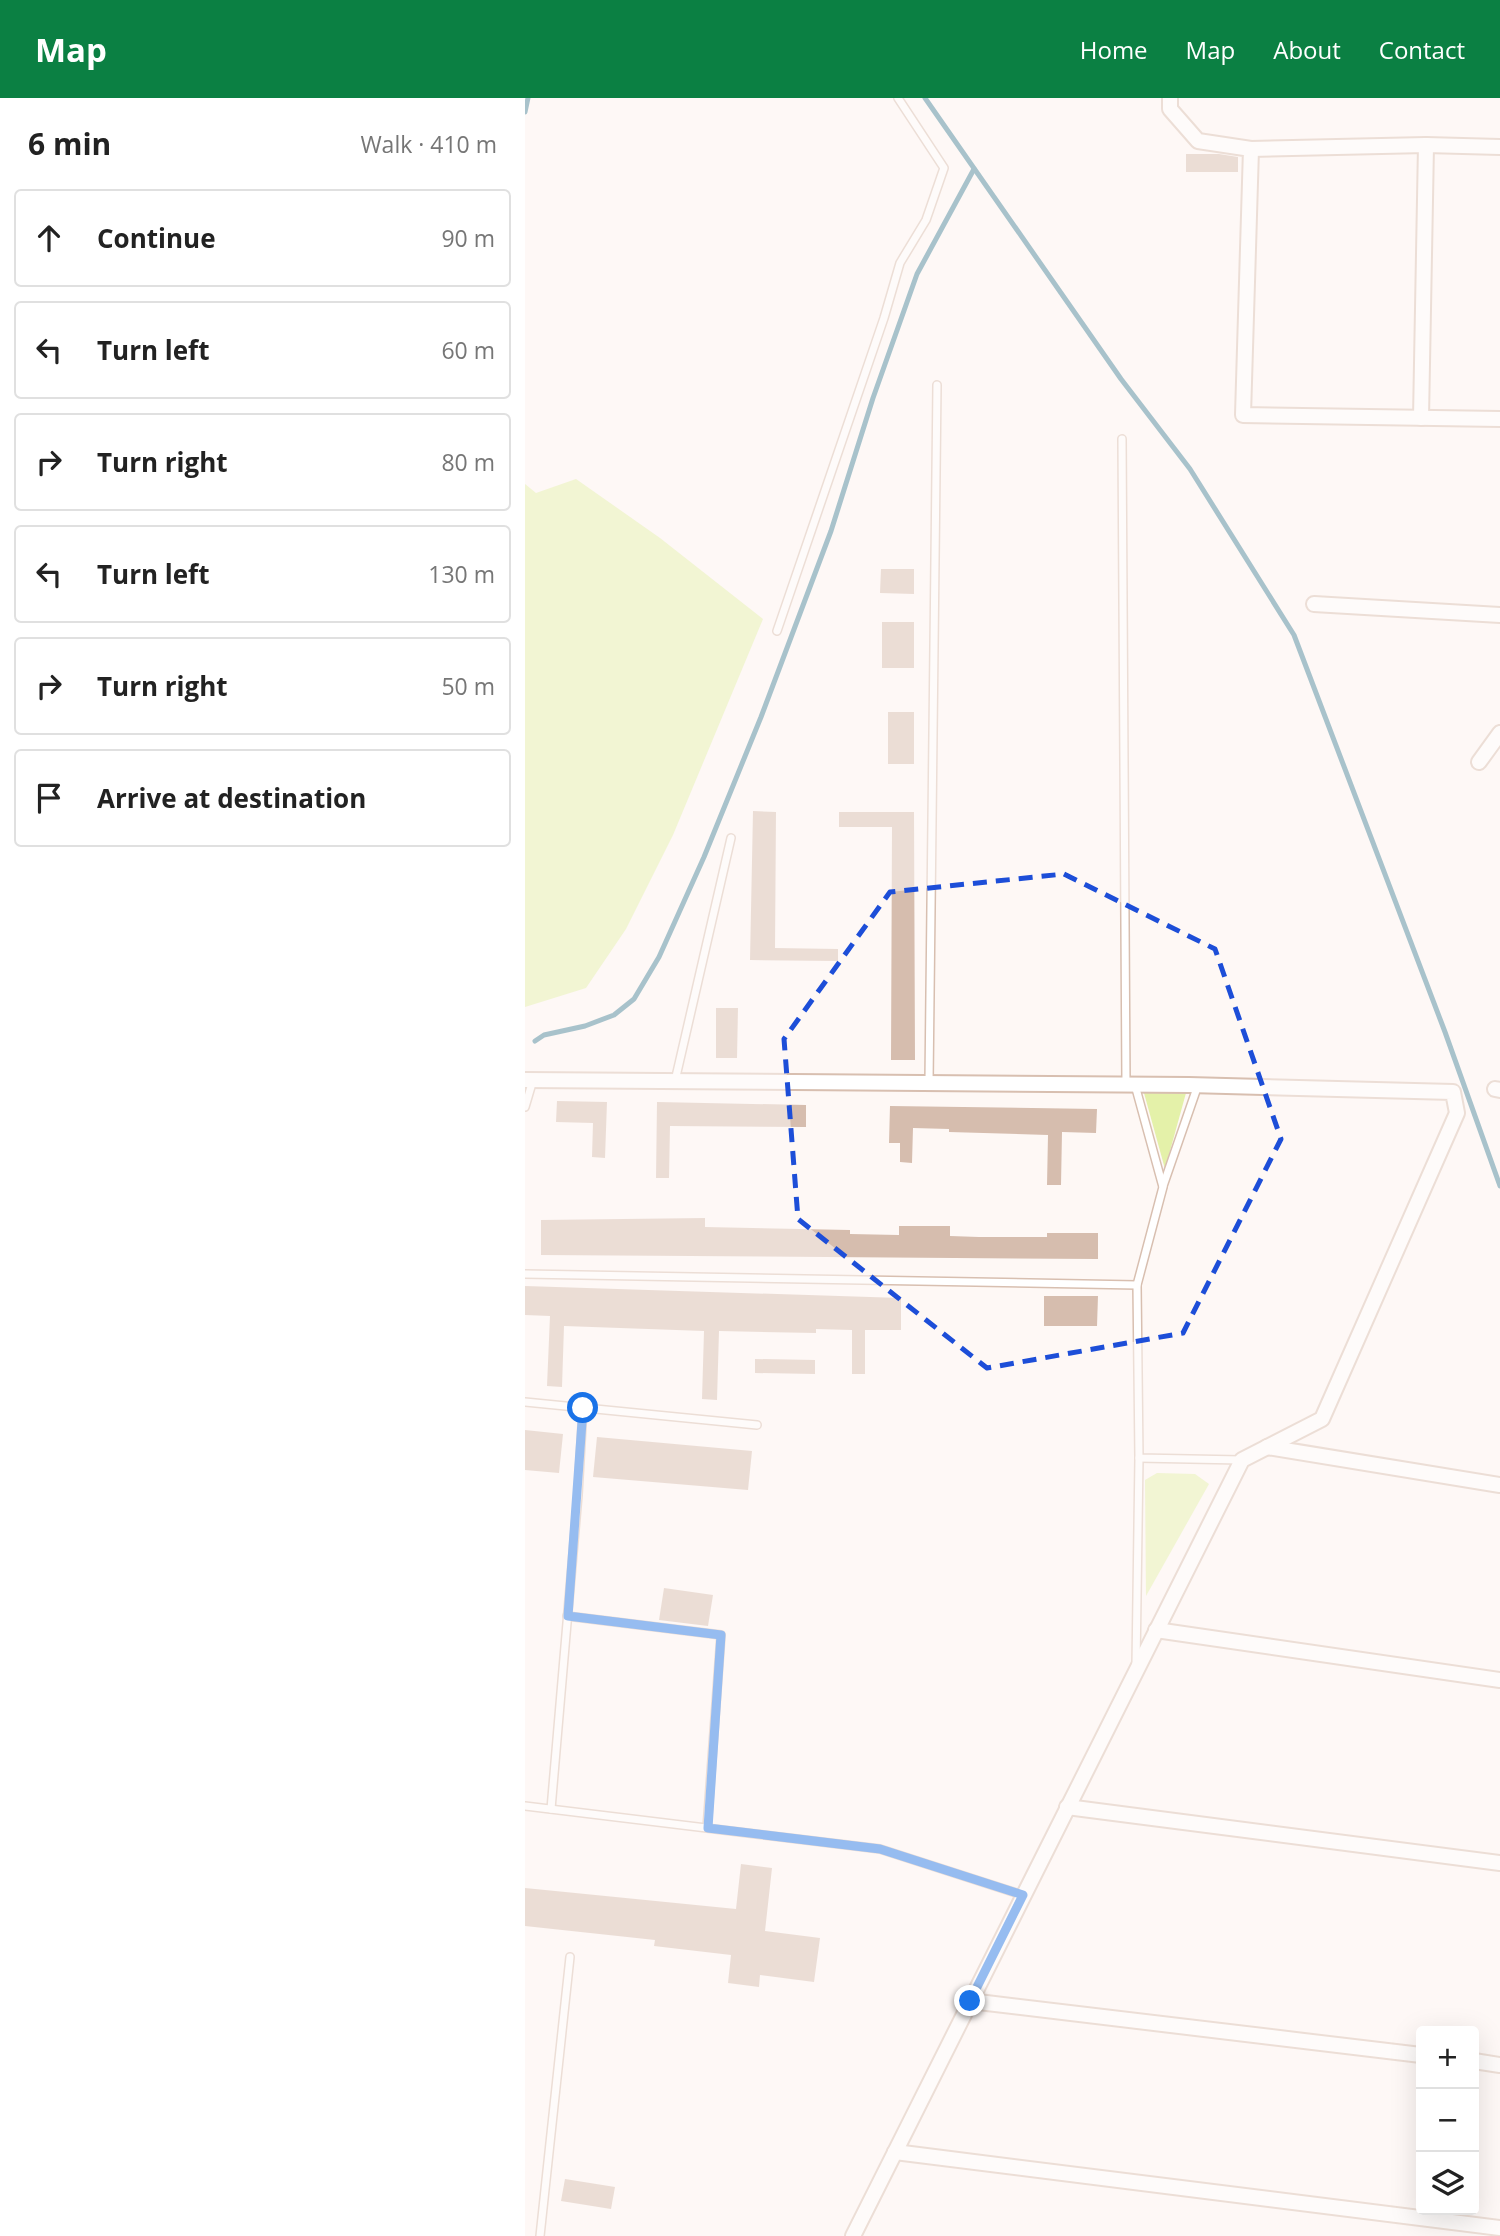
<!DOCTYPE html>
<meta charset="utf-8">
<style>
body{margin:0;font-family:"Open Sans",sans-serif;background:#f6f6f6;color:#222}
.controls{position:absolute;right:21px;bottom:21px;display:grid;overflow:hidden;border-radius:7px;box-shadow:0 7px 28px #0002}
.controls button{width:63px;height:63px;display:grid;place-items:center;padding:0;border:0;border-bottom:2px solid #e0e0e0;background:#fff;color:#222;font:35px sans-serif}
.stop{position:absolute;width:21px;height:21px;margin:-16px;border:5px solid #1a73e8;border-radius:50%;background:#fff}
.stop.end{background:#1a73e8;border-color:#fff;box-shadow:0 2px 7px #0008}
.list{margin:0;padding:0;list-style:none}
h2{display:flex;justify-content:space-between;align-items:center;height:91px;margin:0;padding:0 28px;font-size:30px}
h2 small{font-size:23px;font-weight:400;color:#767676}
.list li{display:grid;grid-template-columns:46px 1fr auto;gap:21px;align-items:center;box-sizing:border-box;height:98px;margin:0 14px 14px;padding:0 14px;border:2px solid #e0e0e0;border-radius:7px}
.list b{display:block;font-size:26px;white-space:nowrap}
.list em{font-size:23px;font-style:normal;color:#767676}
.icon{flex:none;width:38px;height:38px;fill:none;stroke:currentColor;stroke-width:2;stroke-linecap:round;stroke-linejoin:round}
.map{position:relative;flex:none;width:975px;height:2138px;overflow:hidden}
header{display:flex;align-items:center;gap:42px;box-sizing:border-box;height:98px;padding:0 35px;background:#0b8043;color:#fff}
header strong{font-size:33px}
nav{display:flex;gap:38px;margin-inline-start:auto;font-size:24px}
main{display:flex}
aside{flex:1;background:#fff}
.map>svg:first-child{display:block}
.green{fill:#e4f1a9}
.lines{fill:none;stroke-linecap:round;stroke-linejoin:round}
.stream{stroke:#418297;stroke-width:5}
.building{fill:#d6bdae}
.service-casing{stroke:#d8bfb0;stroke-width:10}
.minor-casing{stroke:#d8bfb0;stroke-width:18}
.service{stroke:#fff;stroke-width:7}
.minor{stroke:#fff;stroke-width:14}
.route{stroke:#1a73e8;stroke-width:9}
.marked{fill:none;stroke:#1d4ed8;stroke-width:5;stroke-dasharray:14 9;stroke-linejoin:round}
</style>
<header>
<strong>Map</strong>
<nav><a>Home</a><a>Map</a><a>About</a><a>Contact</a></nav>
</header>
<main>
<aside>
<h2>6 min<small>Walk · 410 m</small></h2>
<ul class="list">
<li><svg class="icon" aria-label="ahead" viewBox="0 0 24 24"><path d="M12 20V5M6 11l6-6 6 6"/></svg><div><b>Continue</b></div><em>90 m</em></li>
<li><svg class="icon" aria-label="left" viewBox="0 0 24 24"><path d="M17 20v-9H6M10 6l-5 5 5 5"/></svg><div><b>Turn left</b></div><em>60 m</em></li>
<li><svg class="icon" aria-label="right" viewBox="0 0 24 24"><path d="M7 20v-9h11M14 6l5 5-5 5"/></svg><div><b>Turn right</b></div><em>80 m</em></li>
<li><svg class="icon" aria-label="left" viewBox="0 0 24 24"><path d="M17 20v-9H6M10 6l-5 5 5 5"/></svg><div><b>Turn left</b></div><em>130 m</em></li>
<li><svg class="icon" aria-label="right" viewBox="0 0 24 24"><path d="M7 20v-9h11M14 6l5 5-5 5"/></svg><div><b>Turn right</b></div><em>50 m</em></li>
<li><svg class="icon" aria-label="arrive" viewBox="0 0 24 24"><path d="M6 21V4h12l-3 4 3 4H6"/></svg><div><b>Arrive at destination</b></div></li>
</ul>
</aside>
<div class="map">
<svg width="975" height="2138" viewBox="0 0 975 2138">
<rect width="100%" height="100%" fill="#fef8f5"/>
<g class="green">
<path d="M 51,381 L 135,440 L 238,521 L 148,737 L 101,831 L 61,890 L 0,909 L 0,386 L 11,395 Z"/>
<path d="M 619,995 L 661,995 L 640,1071 Z"/>
<path d="M 632,1375 L 670,1376 L 684,1386 L 621,1498 L 620,1382 Z"/>
</g>
<g class="lines">
<g class="stream">
<path d="M 400,0 L 596,281 L 665,371 L 769,537 L 920,934 L 975,1088"/>
<path d="M 0,14 L 3,0"/>
<path d="M 10,943 L 19,937 L 60,928 L 89,917 L 109,901 L 134,859 L 179,759 L 236,619 L 306,433 L 348,300 L 392,176 L 449,71"/>
</g>
</g>
<g class="building">
<path d="M 661,56 L 694,56 L 713,59 L 713,74 L 661,74 Z"/>
<path d="M 356,471 L 389,471 L 389,496 L 355,495 Z"/>
<rect x="357" y="524" width="32" height="46"/>
<rect x="363" y="614" width="26" height="52"/>
<path d="M 228,713 L 251,714 L 250,850 L 313,851 L 313,863 L 225,862 Z"/>
<path d="M 314,714 L 389,714 L 390,962 L 366,962 L 367,729 L 314,729 Z"/>
<path d="M 191,910 L 213,910 L 212,960 L 191,960 Z"/>
<path d="M 32,1003 L 82,1004 L 80,1060 L 67,1059 L 68,1025 L 31,1024 Z"/>
<path d="M 132,1004 L 281,1007 L 281,1029 L 145,1028 L 144,1080 L 131,1080 Z"/>
<path d="M 365,1008 L 572,1011 L 571,1035 L 537,1034 L 536,1087 L 522,1087 L 523,1037 L 424,1034 L 424,1031 L 388,1030 L 387,1065 L 375,1064 L 375,1045 L 364,1045 Z"/>
<path d="M 180,1120 L 180,1129 L 325,1132 L 325,1136 L 374,1137 L 374,1128 L 425,1128 L 425,1138 L 454,1139 L 522,1139 L 522,1135 L 573,1135 L 573,1161 L 16,1157 L 16,1122 Z"/>
<path d="M 0,1188 L 376,1200 L 376,1232 L 340,1232 L 340,1276 L 327,1276 L 327,1232 L 291,1231 L 291,1235 L 194,1233 L 192,1302 L 177,1301 L 179,1233 L 39,1228 L 37,1289 L 22,1288 L 25,1218 L 0,1217 Z"/>
<path d="M 519,1198 L 573,1198 L 572,1228 L 519,1228 Z"/>
<path d="M 230,1261 L 290,1262 L 290,1276 L 230,1275 Z"/>
<path d="M 0,1332 L 38,1336 L 34,1375 L 0,1372 Z"/>
<path d="M 72,1339 L 227,1353 L 223,1392 L 68,1379 Z"/>
<path d="M 139,1490 L 188,1497 L 183,1528 L 134,1522 Z"/>
<path d="M 216,1766 L 247,1770 L 240,1833 L 295,1840 L 289,1884 L 235,1877 L 234,1889 L 203,1885 L 206,1857 L 129,1848 L 130,1842 L 0,1828 L 0,1790 L 211,1811 Z"/>
<path d="M 40,2081 L 90,2089 L 86,2111 L 36,2103 Z"/>
</g>
<g class="lines">
<defs>
<g id="service">
<path d="M 597,341 L 601,986"/>
<path d="M 252,533 L 359,220 L 375,165 L 401,122 L 419,70 L 373,0"/>
<path d="M 150,983 L 206,740"/>
<path d="M 404,984 L 412,287"/>
<path d="M 610,987 L 638,1089 L 612,1187 L 614,1360 L 716,1362"/>
<path d="M 0,1009 L 8,982"/>
<path d="M 638,1088 L 673,987"/>
<path d="M 0,1176 L 612,1187"/>
<path d="M 0,1304 L 232,1327"/>
<path d="M 42,1518 L 196,1537 L 182,1730"/>
<path d="M 611,1567 L 614,1360"/>
<path d="M 0,1708 L 355,1751 L 498,1797"/>
<path d="M 26,1711 L 53,1397 L 58,1310"/>
<path d="M 15,2138 L 45,1859"/>
</g>
<g id="minor">
<path d="M 645,0 L 645,11 L 673,43 L 726,51 L 718,317 L 975,321"/>
<path d="M 726,51 L 901,47 L 975,49"/>
<path d="M 896,320 L 901,47"/>
<path d="M 789,506 L 975,517"/>
<path d="M 954,664 L 975,635"/>
<path d="M 0,982 L 664,987 L 928,994 L 932,1015 L 797,1321 L 717,1362 L 328,2138"/>
<path d="M 970,991 L 975,992"/>
<path d="M 742,1349 L 975,1387"/>
<path d="M 631,1532 L 975,1582"/>
<path d="M 542,1709 L 975,1765"/>
<path d="M 445,1903 L 896,1957"/>
<path d="M 949,1963 L 975,1967"/>
<path d="M 370,2054 L 975,2130"/>
</g>
</defs>
<use href="#service" class="service-casing"/>
<use href="#minor" class="minor-casing"/>
<use href="#service" class="service"/>
<use href="#minor" class="minor"/>
</g>
<g class="lines">
<path class="route" d="M 58,1310 L 43,1518 L 196,1537 L 183,1730 L 355,1751 L 498,1797 L 445,1903"/>
</g>
<path d="M0 0H975V2138H0ZM 539,776 L 690,851 L 756,1041 L 658,1235 L 462,1270 L 273,1121 L 259,941 L 365,794 Z" fill="#fef8f5" fill-opacity=".55" fill-rule="evenodd"/>
<path class="marked" d="M 539,776 L 690,851 L 756,1041 L 658,1235 L 462,1270 L 273,1121 L 259,941 L 365,794 Z"/>
</svg>
<div class="controls">
<button>+</button>
<button>−</button>
<button><svg class="icon" aria-label="layers" viewBox="0 0 24 24"><path d="M12 4l9 5-9 5-9-5zM3 14l9 5 9-5"/></svg></button>
</div>
<div class="stop" style="left:58px;top:1310px"></div>
<div class="stop end" style="left:445px;top:1903px"></div>
</div>
</main>
